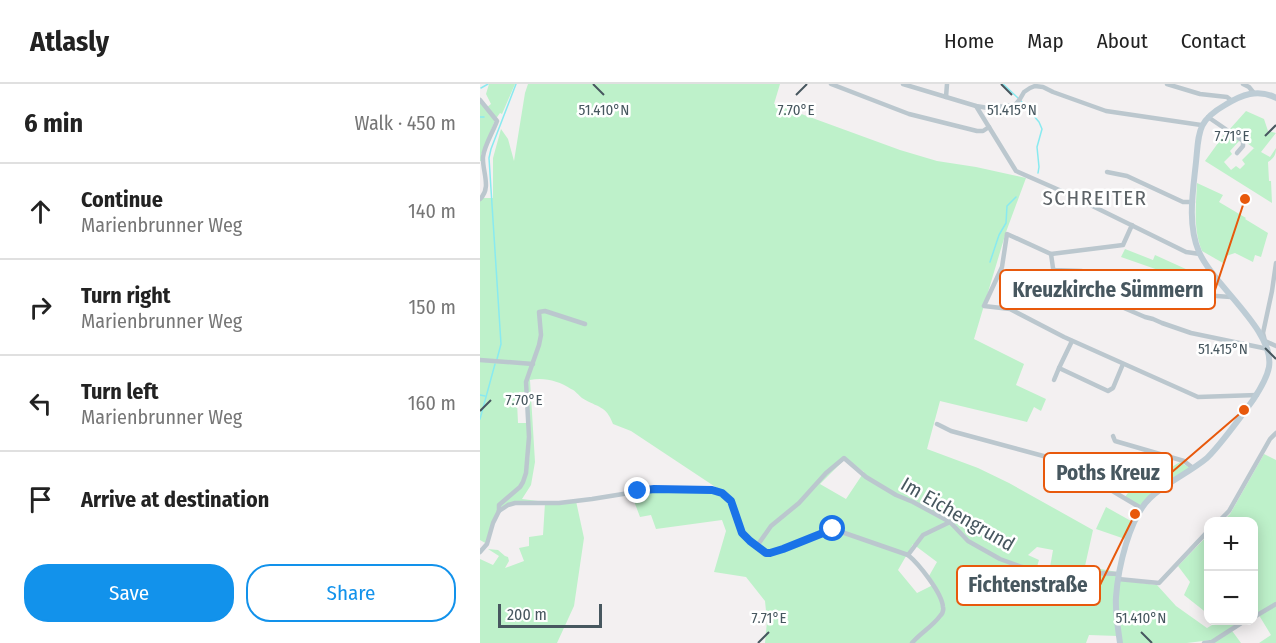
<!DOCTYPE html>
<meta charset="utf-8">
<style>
body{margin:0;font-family:"Fira Sans Condensed",sans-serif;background:#f6f6f6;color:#222}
.controls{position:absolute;right:18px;bottom:18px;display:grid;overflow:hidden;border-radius:12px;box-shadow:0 3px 15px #0003}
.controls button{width:54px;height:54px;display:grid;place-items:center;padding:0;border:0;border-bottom:2px solid #e0e0e0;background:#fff;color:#222;font:30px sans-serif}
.scale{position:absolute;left:18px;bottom:15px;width:104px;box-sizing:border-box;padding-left:6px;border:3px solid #47575f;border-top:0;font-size:16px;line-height:21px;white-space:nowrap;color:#47575f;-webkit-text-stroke:4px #fff;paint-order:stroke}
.stop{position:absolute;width:18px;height:18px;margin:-14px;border:4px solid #1a73e8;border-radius:50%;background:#fff}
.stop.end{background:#1a73e8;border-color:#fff;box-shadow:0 2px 6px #0008}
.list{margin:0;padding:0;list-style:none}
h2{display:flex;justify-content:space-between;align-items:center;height:78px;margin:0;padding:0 24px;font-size:26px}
h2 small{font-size:20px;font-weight:400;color:#767676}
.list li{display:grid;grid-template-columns:39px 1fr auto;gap:18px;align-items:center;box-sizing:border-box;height:96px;padding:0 24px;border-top:2px solid #e0e0e0}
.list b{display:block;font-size:22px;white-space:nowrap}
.list p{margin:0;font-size:20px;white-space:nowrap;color:#767676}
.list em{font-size:20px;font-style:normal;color:#767676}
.actions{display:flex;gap:12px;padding:18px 24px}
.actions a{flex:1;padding:14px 0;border:2px solid #1292eb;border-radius:24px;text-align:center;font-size:21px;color:#1292eb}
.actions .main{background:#1292eb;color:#fff}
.icon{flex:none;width:33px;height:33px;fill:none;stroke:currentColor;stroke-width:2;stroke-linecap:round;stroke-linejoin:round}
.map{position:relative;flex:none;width:796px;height:559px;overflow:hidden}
header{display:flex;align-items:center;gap:36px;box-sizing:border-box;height:84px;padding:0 30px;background:#fff;border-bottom:2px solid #e0e0e0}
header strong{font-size:28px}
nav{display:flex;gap:33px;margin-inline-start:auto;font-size:21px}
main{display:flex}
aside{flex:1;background:#fff}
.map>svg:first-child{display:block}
.green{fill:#bef1ca;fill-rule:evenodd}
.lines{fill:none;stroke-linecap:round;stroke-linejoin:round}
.stream{stroke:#89eaf0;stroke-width:1.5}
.street{stroke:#bbc7ce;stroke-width:4.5}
.secondary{stroke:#bdccd5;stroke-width:6}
.route{stroke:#1a73e8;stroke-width:8}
.ticks{fill:none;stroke:#47575f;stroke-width:2}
.labels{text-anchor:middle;stroke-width:5;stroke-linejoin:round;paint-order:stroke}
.street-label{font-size:20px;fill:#47575f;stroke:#fff}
.neighbourhood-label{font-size:21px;letter-spacing:1.5px;fill:#5c6266;stroke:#fff}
.ticks-label{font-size:15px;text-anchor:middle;fill:#47575f;stroke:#fff;stroke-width:5;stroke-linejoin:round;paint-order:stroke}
.leader{fill:none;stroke:#e8590c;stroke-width:2}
.callout-dot{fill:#e8590c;stroke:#fff;stroke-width:2}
.callout{fill:#fff;stroke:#e8590c;stroke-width:2}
.callout-label{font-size:21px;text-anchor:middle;font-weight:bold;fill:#47575f}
</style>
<header>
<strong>Atlasly</strong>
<nav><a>Home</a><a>Map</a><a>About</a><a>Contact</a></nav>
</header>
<main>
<aside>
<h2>6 min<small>Walk · 450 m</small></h2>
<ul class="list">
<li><svg class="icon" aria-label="ahead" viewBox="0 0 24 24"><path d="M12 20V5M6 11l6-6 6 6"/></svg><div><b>Continue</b><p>Marienbrunner Weg</p></div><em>140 m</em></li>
<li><svg class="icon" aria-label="right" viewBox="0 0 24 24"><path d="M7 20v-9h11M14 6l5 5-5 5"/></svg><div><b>Turn right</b><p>Marienbrunner Weg</p></div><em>150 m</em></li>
<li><svg class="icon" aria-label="left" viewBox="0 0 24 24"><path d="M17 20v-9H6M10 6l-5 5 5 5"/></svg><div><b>Turn left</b><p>Marienbrunner Weg</p></div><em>160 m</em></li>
<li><svg class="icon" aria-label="arrive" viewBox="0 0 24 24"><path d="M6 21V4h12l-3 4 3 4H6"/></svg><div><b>Arrive at destination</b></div></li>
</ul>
<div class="actions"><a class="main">Save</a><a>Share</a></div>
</aside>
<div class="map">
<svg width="796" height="559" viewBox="0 0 796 559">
<rect width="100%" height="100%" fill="#f3f0f1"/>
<g class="green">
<path d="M 9,0 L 35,0 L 22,30 L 20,29 L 15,36 L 1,71 L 1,77 L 0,77 L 0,18 L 6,24 L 11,20 L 6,10 Z"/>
<path d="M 48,0 L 300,0 L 294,20 L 420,66 L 457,77 L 496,83 L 546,94 L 526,148 L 494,255 L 544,280 L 536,301 L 566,315 L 561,327 L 554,323 L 547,338 L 460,317 L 447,365 L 498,384 L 529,399 L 613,446 L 605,482 L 637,488 L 637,496 L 677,501 L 696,522 L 727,544 L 737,538 L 736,537 L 761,537 L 750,544 L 761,559 L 733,559 L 731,556 L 707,559 L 642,559 L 639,536 L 637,535 L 638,552 L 609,551 L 606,559 L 285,559 L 287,537 L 285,517 L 266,493 L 234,488 L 246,447 L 242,436 L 176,445 L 171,431 L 160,433 L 151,409 L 171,406 L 232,408 L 241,410 L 250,417 L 251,416 L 243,408 L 151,347 L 133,340 C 126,321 118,324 102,314 C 98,311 96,307 91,305 C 79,297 64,293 50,296 L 55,378 L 51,401 L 42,415 L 66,418 C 18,418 21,416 7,460 L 0,456 L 0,114 L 13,114 L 13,74 L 21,45 L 28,55 L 34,77 L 45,9 ZM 57,269 C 56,279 48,289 47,300 C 45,332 56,367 44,398 L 49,363 L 48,339 L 38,339 L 37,318 L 39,308 L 45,308 L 47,293 ZM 366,374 L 384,388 L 366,415 L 340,400 ZM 433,460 L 457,478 L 449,492 L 455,500 L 437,509 L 418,486 ZM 557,463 L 573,466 L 569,489 L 556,486 L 559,476 L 548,471 Z"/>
<path d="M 766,27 L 784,35 L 788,47 L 796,49 L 781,68 L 790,73 L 796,64 C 796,71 794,74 788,78 L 789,97 L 791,97 L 792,119 L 725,77 L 746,48 L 760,56 L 750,67 L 752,70 L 744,78 L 751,86 L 756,82 L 760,85 L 765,80 L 762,76 L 774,64 L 778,67 L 749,46 Z"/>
<path d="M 717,99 L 743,111 L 739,118 L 766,134 L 765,135 L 788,149 L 781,173 L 775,171 L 773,178 L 755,169 L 746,172 L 743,179 L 722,167 C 713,145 716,123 717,99 Z"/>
<path d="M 645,165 L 673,176 L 675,171 L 708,186 L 704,195 L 641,173 Z"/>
<path d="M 784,370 L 796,376 L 796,559 L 779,559 L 791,551 L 777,528 L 774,529 L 774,438 L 742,438 L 750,430 Z"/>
<path d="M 700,378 L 710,384 L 660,422 L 645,413 L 655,399 L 660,402 Z"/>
<path d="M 96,417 L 104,454 L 94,522 L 77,559 L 0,559 L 0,475 L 13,481 L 19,472 L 8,465 L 18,466 L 25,472 L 28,473 L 29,477 L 25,484 L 44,477 L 39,464 L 49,462 L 49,453 L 63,451 L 65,419 Z"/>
<path d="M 626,423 L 651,437 L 645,455 L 616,445 Z"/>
<path d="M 728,451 L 728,530 L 704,511 L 710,498 L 698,482 Z"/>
</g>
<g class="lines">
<g class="stream">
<path d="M 523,0 L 538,14"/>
<path d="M 1,4 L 8,0"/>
<path d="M 541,17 L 559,38 L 562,45 L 557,63 L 559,83 L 558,89"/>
<path d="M 0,33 L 4,33"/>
<path d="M 510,178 L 519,151 L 526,139 L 527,122 L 536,113"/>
<path d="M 17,275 L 21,260 L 9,74 L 11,65 L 36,0"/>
<path d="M 0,311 L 5,312"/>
<path d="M 0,335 L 15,280"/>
</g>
<g class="street">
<path d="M 351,0 L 429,30 L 497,47 L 503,47 L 509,43"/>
<path d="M 423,0 L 496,22 L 508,24 L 535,21 L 540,15 L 544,8 L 550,4 L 555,2 L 563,3 L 573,8 L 626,27 L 721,41"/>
<path d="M 687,0 L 720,10 L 747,13 L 752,17"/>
<path d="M 763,0 L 769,3 L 773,8"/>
<path d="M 466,13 L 467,0"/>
<path d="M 0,16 L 17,37 C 13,48 4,62 3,73 C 2,87 12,104 0,115"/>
<path d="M 496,22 L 536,87 L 586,109 L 706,168 L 720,170"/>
<path d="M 728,33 L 763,57 L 763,62 L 757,69"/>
<path d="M 627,88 L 647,92 L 703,118 L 713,118"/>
<path d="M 652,141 L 643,161 L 571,170 L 527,150 L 522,183 L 504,222 L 530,225 L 584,253 L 718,313 L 777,311"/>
<path d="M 571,170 L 573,184 L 574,186 L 601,187 L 649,194 L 707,210 L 751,213"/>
<path d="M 796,179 L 792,207 L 783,249 L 785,257 L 796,262"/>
<path d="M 644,224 L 665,233 L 673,235 L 682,239 L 711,249 L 788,265"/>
<path d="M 592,257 L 579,284 L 628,307 L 633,304 L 643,280"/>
<path d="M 0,276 L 53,280"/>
<path d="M 574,296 L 579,284"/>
<path d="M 457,340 L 471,347 L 582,377 L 661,424"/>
<path d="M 633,352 L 635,357 L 704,377 L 713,384"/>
<path d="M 19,427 L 28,421 L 35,419 L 79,419 L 112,415 L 174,405 L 233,406 L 242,409 L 251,416 L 263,449 L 270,457 L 286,469 L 290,469 L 303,465 L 353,445 L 428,471 C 439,480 462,509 463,523 C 464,527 462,530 460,532 C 452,543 440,549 432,559"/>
<path d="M 738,438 L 749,427 L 790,355 L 796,349"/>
<path d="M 277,462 L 291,442 L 319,419 L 346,389 L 364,374 L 386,393 L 416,411 L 433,418 L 470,438 L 488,457 L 520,475 L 542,483 L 567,487 L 639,490"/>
<path d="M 0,468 L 7,460 L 13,439 L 19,427 L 19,421 L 40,403 L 43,398 L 46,389 L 49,353 L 46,298 L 59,261 L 61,251 L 59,228 L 65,227 L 105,240"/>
<path d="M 428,471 L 443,451 L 470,438"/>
<path d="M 638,495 L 679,499 L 728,447"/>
<path d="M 774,533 L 796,520"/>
<path d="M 724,559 L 732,558 L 766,536"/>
</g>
<path class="secondary" d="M 640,559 C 638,544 635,528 636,513 C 638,485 649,434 670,414 C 687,398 709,389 727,374 C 742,359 760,334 773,316 C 779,307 787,294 789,283 C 795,247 734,202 719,168 C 707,140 713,107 716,78 C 719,48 717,37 745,21 C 761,11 778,4 796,14"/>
</g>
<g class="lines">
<path class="route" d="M 158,407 L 174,405 L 232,406 L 242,409 L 251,417 L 262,449 L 270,457 L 286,469 L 290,469 L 303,465 L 353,445"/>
</g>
<path class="ticks" d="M 113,0 L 124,11M 521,0 L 532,11M 316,11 L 327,0M 785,52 L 796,41M 785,264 L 796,275M 0,327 L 11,316M 661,548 L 672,559M 278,559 L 289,548"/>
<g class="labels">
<g class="street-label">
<text transform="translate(478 430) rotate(30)" y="7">Im Eichengrund</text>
</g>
<g class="neighbourhood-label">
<text x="615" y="121">SCHREITER</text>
</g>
</g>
<g class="ticks-label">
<text x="124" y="31">51.410°N</text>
<text x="316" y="31">7.70°E</text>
<text x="532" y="31">51.415°N</text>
<text x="752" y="57">7.71°E</text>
<text x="743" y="270">51.415°N</text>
<text x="44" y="321">7.70°E</text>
<text x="289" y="539">7.71°E</text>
<text x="661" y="539">51.410°N</text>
</g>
<path class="leader" d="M765 115L735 206M764 326L692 388M655 430L620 501"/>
<g class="callout-dot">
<circle cx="765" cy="115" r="6"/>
<circle cx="764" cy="326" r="6"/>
<circle cx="655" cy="430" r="6"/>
</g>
<g class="callout">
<rect x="520" y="186" width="215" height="39" rx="6"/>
<rect x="564" y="369" width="128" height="39" rx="6"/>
<rect x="477" y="482" width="143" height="39" rx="6"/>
</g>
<g class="callout-label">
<text x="628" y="213">Kreuzkirche Sümmern</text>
<text x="628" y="396">Poths Kreuz</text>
<text x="548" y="508">Fichtenstraße</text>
</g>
</svg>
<div class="controls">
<button>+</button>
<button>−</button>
</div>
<div class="scale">200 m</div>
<div class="stop" style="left:353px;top:445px"></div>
<div class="stop end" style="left:158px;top:407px"></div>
</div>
</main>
